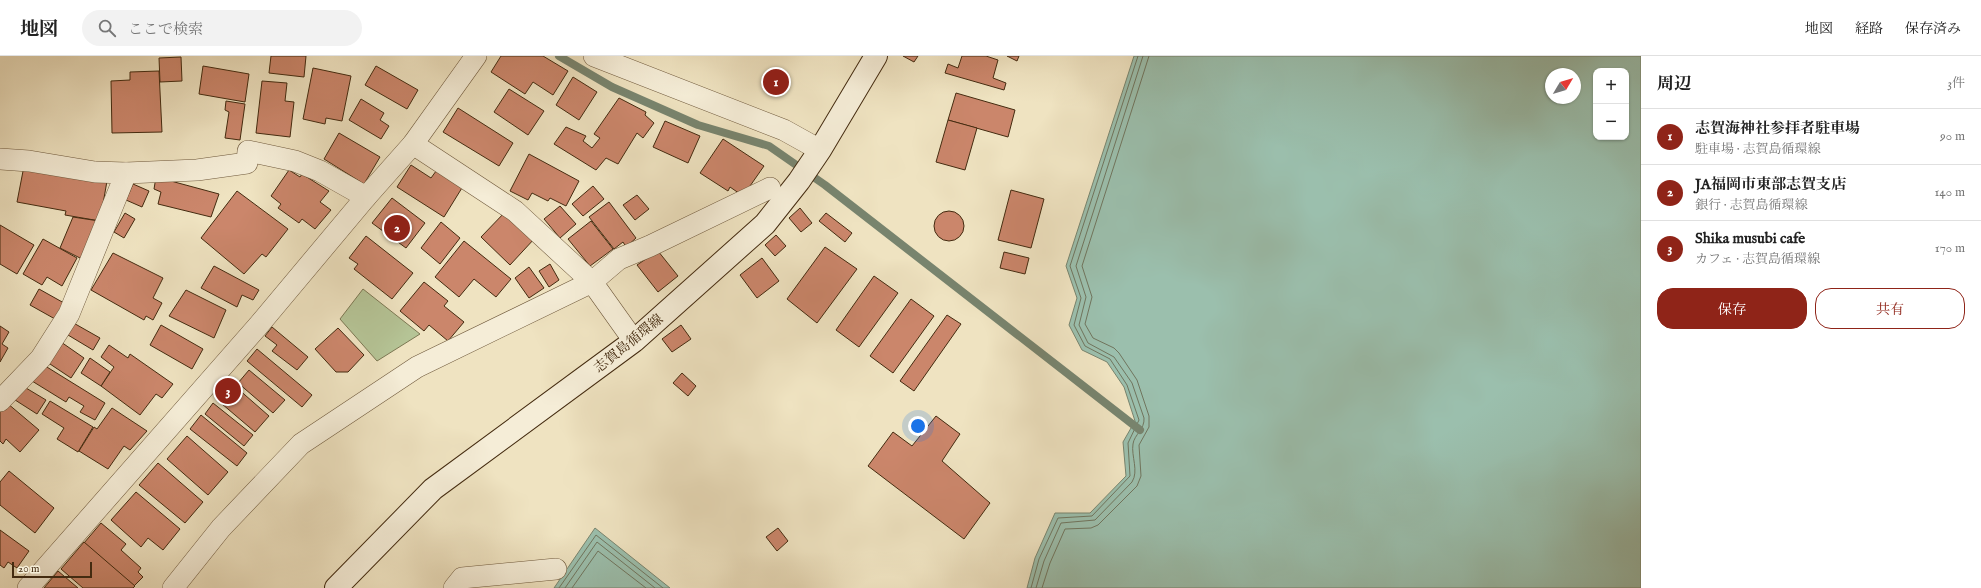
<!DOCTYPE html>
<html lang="ja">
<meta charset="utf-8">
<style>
body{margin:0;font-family:"IM FELL English","Noto Serif JP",serif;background:#f2f2f2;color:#222}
.controls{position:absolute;right:12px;top:12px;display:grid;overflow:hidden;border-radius:8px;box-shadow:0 1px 3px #0004}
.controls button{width:36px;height:36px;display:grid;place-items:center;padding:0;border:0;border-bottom:1px solid #e0e0e0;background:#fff;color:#222;font:20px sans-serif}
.compass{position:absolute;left:1545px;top:12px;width:36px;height:36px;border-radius:50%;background:#fff;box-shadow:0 1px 3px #0004;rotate:52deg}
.scale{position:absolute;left:12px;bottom:10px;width:80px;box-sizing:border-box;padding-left:4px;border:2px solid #442b10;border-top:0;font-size:11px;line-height:14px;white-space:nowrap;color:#442b10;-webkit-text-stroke:3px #f5edd7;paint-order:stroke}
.you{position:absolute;left:918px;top:370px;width:14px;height:14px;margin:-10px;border:3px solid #fff;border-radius:50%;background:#1a73e8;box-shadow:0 0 0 6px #1a73e833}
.badge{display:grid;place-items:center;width:26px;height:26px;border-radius:50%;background:#8f2418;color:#fff;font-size:13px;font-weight:700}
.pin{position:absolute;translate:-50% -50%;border:2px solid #fff;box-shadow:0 1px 4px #0006}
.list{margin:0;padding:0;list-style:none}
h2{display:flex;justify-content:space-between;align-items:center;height:52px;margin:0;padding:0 16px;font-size:17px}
h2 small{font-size:13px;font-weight:400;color:#767676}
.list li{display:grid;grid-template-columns:26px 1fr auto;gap:12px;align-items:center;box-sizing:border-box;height:56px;padding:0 16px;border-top:1px solid #e0e0e0}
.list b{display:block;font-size:15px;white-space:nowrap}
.list p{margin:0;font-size:13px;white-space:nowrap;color:#767676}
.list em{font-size:13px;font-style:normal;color:#767676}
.actions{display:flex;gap:8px;padding:12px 16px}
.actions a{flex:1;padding:9px 0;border:1px solid #8f2418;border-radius:16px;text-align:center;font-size:14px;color:#8f2418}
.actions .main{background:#8f2418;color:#fff}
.icon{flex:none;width:22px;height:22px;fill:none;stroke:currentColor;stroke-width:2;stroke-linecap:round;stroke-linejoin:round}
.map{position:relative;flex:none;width:1641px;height:532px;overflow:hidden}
header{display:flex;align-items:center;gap:24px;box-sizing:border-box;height:56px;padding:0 20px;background:#fff;border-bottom:1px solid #e0e0e0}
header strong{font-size:19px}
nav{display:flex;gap:22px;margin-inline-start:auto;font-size:14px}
.search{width:280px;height:36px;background:#f2f2f2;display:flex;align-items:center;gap:10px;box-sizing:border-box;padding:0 14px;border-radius:22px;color:#767676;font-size:15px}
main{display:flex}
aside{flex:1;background:#fff}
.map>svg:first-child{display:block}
.green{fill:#b5c496;stroke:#7c7853}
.water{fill:#9bbfad;stroke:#78846e;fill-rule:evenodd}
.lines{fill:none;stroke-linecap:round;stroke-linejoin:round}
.shore{stroke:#70755e;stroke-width:1}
.stream{stroke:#78846e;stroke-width:8}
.building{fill:#cb866b;stroke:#442b10}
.street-casing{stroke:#6f593c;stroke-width:22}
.secondary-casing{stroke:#442b10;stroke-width:24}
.street{stroke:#f5edd7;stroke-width:21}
.secondary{stroke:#f5edd7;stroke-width:22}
.labels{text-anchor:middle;stroke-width:4;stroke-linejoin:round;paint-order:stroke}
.street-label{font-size:14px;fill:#442b10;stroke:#f5edd7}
</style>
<header>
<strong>地図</strong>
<div class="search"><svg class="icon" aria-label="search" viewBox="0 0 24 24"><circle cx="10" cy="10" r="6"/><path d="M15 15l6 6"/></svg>ここで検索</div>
<nav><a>地図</a><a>経路</a><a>保存済み</a></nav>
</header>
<main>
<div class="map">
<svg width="1641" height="532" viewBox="0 0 1641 532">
<rect width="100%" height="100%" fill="#efe3c1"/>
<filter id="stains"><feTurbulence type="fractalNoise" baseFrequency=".005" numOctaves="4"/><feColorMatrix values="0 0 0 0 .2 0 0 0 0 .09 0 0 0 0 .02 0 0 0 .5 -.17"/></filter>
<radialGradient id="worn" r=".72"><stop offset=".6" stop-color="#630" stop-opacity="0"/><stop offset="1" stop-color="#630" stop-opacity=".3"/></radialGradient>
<path class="green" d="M 363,233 L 420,278 L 377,305 L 340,263 Z"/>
<g class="water">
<path d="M 1134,0 L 1641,0 L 1641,532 L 1027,532 L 1035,502 L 1055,457 L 1090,457 L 1126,420 L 1123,386 L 1135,365 L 1124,331 L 1107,306 L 1082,294 L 1069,269 L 1077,242 L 1066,210 ZM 1596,15 L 1626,15 L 1626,81 L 1596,81 ZM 1551,18 L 1575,18 L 1575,42 L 1551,42 Z"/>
<path d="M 595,472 L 670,532 L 554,532 Z"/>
</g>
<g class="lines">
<g class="shore">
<path d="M 559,532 L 596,479 L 663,532"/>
<path d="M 565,532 L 597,486 L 655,532"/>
<path d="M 572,532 L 598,495 L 646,532"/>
<path d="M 1031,532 L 1039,503 L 1058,462 L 1092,460 L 1130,420 L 1128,387 L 1139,364 L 1127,329 L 1110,303 L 1085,290 L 1074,269 L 1081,242 L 1070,210 L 1138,0"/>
<path d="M 1036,532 L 1044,505 L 1061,467 L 1095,464 L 1132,426 C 1139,415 1131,400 1133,388 C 1134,379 1145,373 1144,362 L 1132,327 L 1114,301 L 1088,287 L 1079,269 L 1086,241 L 1076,210 L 1143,0"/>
<path d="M 1042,532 L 1050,507 L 1065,473 L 1091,472 L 1098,469 L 1137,430 L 1141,420 L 1139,389 L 1149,371 L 1149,360 L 1137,324 L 1119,297 L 1114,292 L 1093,282 L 1085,268 L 1092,241 L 1082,210 L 1149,0"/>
</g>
<path class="stream" d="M 559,0 L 612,31 L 698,69 L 769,90 L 825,129 L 1140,374"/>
</g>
<g class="building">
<path d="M 271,0 L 306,0 L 304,21 L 269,17 Z"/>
<path d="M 501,0 L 543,0 L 568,15 L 553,39 L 533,26 L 525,38 L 491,16 Z"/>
<path d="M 903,0 L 918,0 L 914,6 Z"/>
<path d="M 962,0 L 986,0 L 998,4 L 993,22 L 1006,27 L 1004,34 L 945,17 L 948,8 L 958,12 Z"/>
<path d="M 1007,0 L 1019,0 L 1017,5 Z"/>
<path d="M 181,1 L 182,25 L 160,26 L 159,2 Z"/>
<path d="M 203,10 L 249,18 L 245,46 L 199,38 Z"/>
<path d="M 376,10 L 418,34 L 407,53 L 365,29 Z"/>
<path d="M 313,12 L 351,20 L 342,65 L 326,62 L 325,68 L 303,63 Z"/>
<path d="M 159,15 L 162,76 L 112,77 L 111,25 L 130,24 L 130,16 Z"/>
<path d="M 573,21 L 597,36 L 579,64 L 556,49 Z"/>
<path d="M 262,25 L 287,27 L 285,45 L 294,46 L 290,81 L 256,77 Z"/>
<path d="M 509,33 L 544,55 L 528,79 L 494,56 Z"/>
<path d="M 956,37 L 1015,54 L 1008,81 L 948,64 Z"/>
<path d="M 619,42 L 646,56 L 645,59 L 654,67 L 643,82 L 637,77 L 618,108 L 606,102 L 596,114 L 554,88 L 566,71 L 586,80 L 583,85 L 592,92 L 600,82 L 594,78 Z"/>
<path d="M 361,43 L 384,57 L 380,64 L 389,70 L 381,83 L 349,64 Z"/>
<path d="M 226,45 L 245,48 L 240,84 L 225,82 L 229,56 L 225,54 Z"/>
<path d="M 458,52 L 513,87 L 499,110 L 443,76 Z"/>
<path d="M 948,64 L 977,72 L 965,114 L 936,106 Z"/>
<path d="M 665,65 L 700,80 L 688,107 L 653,91 Z"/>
<path d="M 339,77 L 380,101 L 364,128 L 324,103 Z"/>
<path d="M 723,83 L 764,110 L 743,140 L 730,131 L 728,135 L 700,117 Z"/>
<path d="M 529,98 L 579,125 L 566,150 L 550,142 L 548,145 L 532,137 L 528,144 L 510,135 Z"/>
<path d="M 411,109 L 431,122 L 439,111 L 465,127 L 444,161 L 397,131 Z"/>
<path d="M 24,110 L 107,125 L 100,165 L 65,159 L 66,155 L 17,146 Z"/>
<path d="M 289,114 L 300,121 L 302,118 L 329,135 L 320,146 L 331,154 L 315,173 L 302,163 L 299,167 L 278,152 L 281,148 L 271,140 Z"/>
<path d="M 156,121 L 219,138 L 211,161 L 158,148 L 161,136 L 154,133 Z"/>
<path d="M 133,128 L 149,135 L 142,151 L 126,144 Z"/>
<path d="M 593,130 L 604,143 L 583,160 L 572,148 Z"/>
<path d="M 1011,134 L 1044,143 L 1031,192 L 998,184 Z"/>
<path d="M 237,135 L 288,173 L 266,201 L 262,198 L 244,218 L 201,182 Z"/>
<path d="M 637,139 L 649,153 L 635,164 L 623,149 Z"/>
<path d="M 392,142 L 425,167 L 406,192 L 372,167 Z"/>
<path d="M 609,146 L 636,182 L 626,191 L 623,186 L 614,193 L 589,161 Z"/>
<path d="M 560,150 L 576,168 L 560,182 L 544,163 Z"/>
<path d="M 800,152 L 812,167 L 801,176 L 789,162 Z"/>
<path d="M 507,154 L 535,182 L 510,209 L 481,181 Z"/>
<circle cx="949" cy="170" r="15"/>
<path d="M 125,157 L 135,163 L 124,182 L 114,176 Z"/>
<path d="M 826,157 L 852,177 L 845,186 L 819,165 Z"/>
<path d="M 73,161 L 99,165 L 82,203 L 60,192 Z"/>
<path d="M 591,165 L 613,193 L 590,210 L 568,183 Z"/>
<path d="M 441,166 L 460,182 L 440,208 L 421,192 Z"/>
<path d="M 0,169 L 34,189 L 17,218 L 0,208 Z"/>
<path d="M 776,179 L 786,190 L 775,200 L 765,189 Z"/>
<path d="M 366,180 L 413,217 L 392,243 L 354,213 L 358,208 L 349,202 Z"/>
<path d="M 43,183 L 77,202 L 62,230 L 47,221 L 42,229 L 23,218 Z"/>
<path d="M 464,185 L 511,223 L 496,241 L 474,223 L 459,241 L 435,221 Z"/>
<path d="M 825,191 L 857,213 L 817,267 L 787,243 Z"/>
<path d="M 658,195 L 678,220 L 658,236 L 637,209 Z"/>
<path d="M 1004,196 L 1029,202 L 1025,218 L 1000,212 Z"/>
<path d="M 113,197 L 163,222 L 153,242 L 162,247 L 153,264 L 146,260 L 144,264 L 91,234 Z"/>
<path d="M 762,202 L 779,225 L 757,242 L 740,219 Z"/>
<path d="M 550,208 L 559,224 L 549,231 L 539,215 Z"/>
<path d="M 214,210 L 259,234 L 253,244 L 242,239 L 237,251 L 201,232 Z"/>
<path d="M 529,211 L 544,232 L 529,242 L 515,222 Z"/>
<path d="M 874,220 L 898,237 L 859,291 L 836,274 Z"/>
<path d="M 424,226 L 448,245 L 444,250 L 464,266 L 448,285 L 429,269 L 424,275 L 400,255 Z"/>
<path d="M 39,233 L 64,247 L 55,263 L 30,249 Z"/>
<path d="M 186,234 L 226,254 L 214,282 L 169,260 Z"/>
<path d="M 911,243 L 934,260 L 893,317 L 870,300 Z"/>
<path d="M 947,259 L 961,268 L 914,335 L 900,325 Z"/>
<path d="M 70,265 L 100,282 L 93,294 L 63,276 Z"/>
<path d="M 161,269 L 203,293 L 192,313 L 150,289 Z"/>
<path d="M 681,269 L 691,283 L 672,296 L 662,283 Z"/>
<path d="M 0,270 L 9,276 L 2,288 L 8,292 L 0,306 Z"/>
<path d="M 272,271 L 308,301 L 297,314 L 272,295 L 277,289 L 265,280 Z"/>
<path d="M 338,272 L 364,299 L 348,316 L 336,316 L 315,293 Z"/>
<path d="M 61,286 L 84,302 L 71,322 L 47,306 Z"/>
<path d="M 109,289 L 128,302 L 130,298 L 173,328 L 162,342 L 156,338 L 140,359 L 101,330 L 114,311 L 101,301 Z"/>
<path d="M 257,293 L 312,339 L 302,351 L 247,305 Z"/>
<path d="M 90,302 L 110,316 L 101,330 L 81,317 Z"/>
<path d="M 42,308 L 105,347 L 95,364 L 80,356 L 84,350 L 69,341 L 66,346 L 32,325 Z"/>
<path d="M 249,314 L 285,344 L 273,357 L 238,327 Z"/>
<path d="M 682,317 L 696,330 L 688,340 L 673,327 Z"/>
<path d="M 229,325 L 269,360 L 255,376 L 215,342 Z"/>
<path d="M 21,329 L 46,344 L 37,358 L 12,342 Z"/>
<path d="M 50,345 L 93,371 L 78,396 L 57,383 L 64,372 L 42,358 Z"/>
<path d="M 7,347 L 39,374 L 20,396 L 6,383 L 3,388 L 0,385 L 0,356 Z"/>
<path d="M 213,347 L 253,379 L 244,390 L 205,358 Z"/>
<path d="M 112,352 L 147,375 L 130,394 L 124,390 L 108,413 L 79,395 L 94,371 L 97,373 Z"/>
<path d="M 201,359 L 247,397 L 237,410 L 190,373 Z"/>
<path d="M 936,360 L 960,378 L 942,405 L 990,447 L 964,483 L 868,410 L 893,376 L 912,390 Z"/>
<path d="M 187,380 L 228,416 L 208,439 L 167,403 Z"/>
<path d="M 158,407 L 203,446 L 185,467 L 139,429 Z"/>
<path d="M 9,415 L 54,452 L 35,477 L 0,449 L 0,426 Z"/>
<path d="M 136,436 L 180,473 L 163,494 L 148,482 L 141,491 L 111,464 Z"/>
<path d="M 101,467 L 126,488 L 121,494 L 141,512 L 138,516 L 143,521 L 134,530 L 84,487 Z"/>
<path d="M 778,472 L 788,485 L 777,495 L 766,481 Z"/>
<path d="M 0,474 L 29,495 L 17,512 L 8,506 L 4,512 L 0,509 Z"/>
<path d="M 84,486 L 135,530 L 133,532 L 83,532 L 61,513 Z"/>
<path d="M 58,515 L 78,532 L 44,532 Z"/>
</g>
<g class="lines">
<defs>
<g id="street">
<path d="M 594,0 L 784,74 L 820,94"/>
<path d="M 413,88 L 515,155 L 592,226 L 634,285"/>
<path d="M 0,103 L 29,105 L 95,116 L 126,117 L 197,114 L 247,107 L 248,95 L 295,105 L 320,115 L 366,141"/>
<path d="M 0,345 L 41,302 L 69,258 L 126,117"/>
<path d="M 28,532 L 258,270 L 366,141 L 413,88 L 476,0"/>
<path d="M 173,532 L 221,472 L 301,388 L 417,311 L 592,226 L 619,203 L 650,190 L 770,132"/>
<path d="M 454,532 L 462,522 L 556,513"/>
</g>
<path id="secondary" d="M 336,532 L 433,433 L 634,285 L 765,168 L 799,125 L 820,94 L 876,0"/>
</defs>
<use href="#street" class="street-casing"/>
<use href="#secondary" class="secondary-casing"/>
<use href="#street" class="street"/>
<use href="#secondary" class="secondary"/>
</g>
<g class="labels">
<g class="street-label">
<text transform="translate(628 287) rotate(-39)" y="5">志賀島循環線</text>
</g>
</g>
<rect width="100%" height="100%" filter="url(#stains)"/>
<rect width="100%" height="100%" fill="url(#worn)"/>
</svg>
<div class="controls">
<button>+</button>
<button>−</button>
</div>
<svg class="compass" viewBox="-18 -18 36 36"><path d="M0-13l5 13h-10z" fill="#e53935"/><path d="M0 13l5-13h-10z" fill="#767676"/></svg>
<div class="scale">20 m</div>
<div class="you"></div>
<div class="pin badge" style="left:776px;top:26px">1</div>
<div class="pin badge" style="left:397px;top:172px">2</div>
<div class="pin badge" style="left:228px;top:335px">3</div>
</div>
<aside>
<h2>周辺<small>3件</small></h2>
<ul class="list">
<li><span class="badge">1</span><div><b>志賀海神社参拝者駐車場</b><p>駐車場 · 志賀島循環線</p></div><em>90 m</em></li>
<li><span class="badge">2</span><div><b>JA福岡市東部志賀支店</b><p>銀行 · 志賀島循環線</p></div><em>140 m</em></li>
<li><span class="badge">3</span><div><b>Shika musubi cafe</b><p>カフェ · 志賀島循環線</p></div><em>170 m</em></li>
</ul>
<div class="actions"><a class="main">保存</a><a>共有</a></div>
</aside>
</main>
